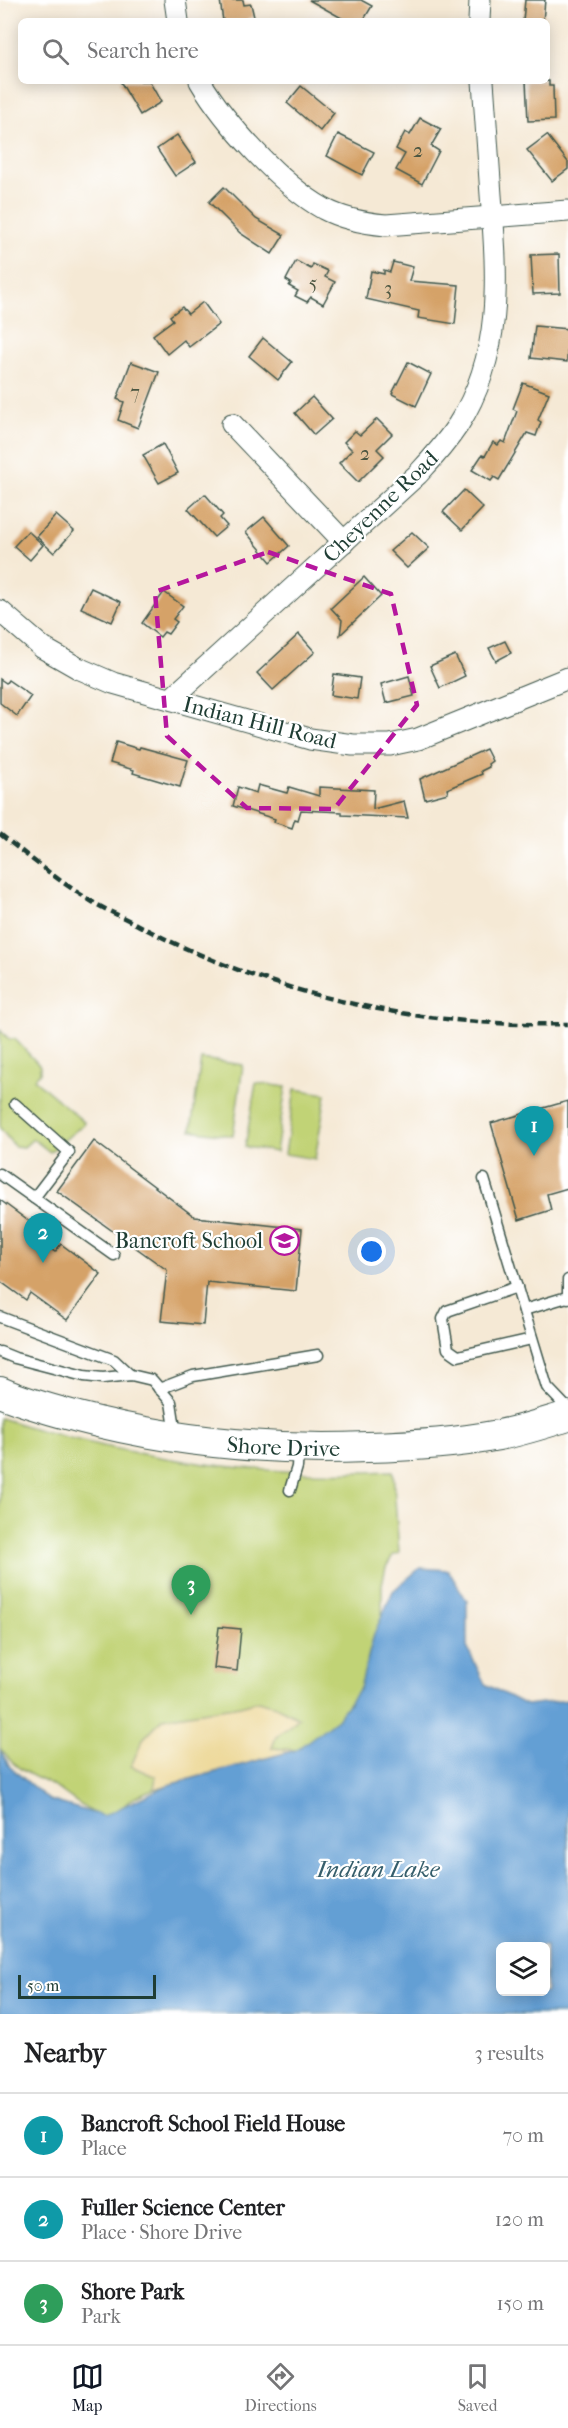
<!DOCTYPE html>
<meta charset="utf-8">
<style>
body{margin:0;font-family:"IM FELL French Canon",serif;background:#f2f2f2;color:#202124}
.controls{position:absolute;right:18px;bottom:18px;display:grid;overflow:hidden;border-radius:9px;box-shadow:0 3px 15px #0003}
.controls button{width:54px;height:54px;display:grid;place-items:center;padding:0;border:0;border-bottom:2px solid #e0e0e0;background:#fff;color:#202124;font:30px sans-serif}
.scale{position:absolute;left:18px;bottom:15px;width:138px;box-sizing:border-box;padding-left:6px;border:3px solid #1f3d34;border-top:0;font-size:16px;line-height:21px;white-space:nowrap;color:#1f3d34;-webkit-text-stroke:4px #fff;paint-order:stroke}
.you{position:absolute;left:372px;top:1252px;width:21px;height:21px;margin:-15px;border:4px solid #fff;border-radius:50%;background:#1a73e8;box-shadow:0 0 0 9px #1a73e833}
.badge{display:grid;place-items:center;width:39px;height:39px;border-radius:50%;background:#111827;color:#fff;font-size:20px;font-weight:700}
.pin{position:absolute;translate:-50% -50px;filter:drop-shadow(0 2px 3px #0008)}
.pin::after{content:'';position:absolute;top:32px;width:21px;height:18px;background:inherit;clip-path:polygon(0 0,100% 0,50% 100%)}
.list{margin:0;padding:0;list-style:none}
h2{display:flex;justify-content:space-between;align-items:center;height:78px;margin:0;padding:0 24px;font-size:26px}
h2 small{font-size:20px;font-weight:400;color:#757577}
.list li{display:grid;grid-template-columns:39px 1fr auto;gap:18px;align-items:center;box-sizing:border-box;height:84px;padding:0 24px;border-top:2px solid #e0e0e0}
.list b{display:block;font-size:22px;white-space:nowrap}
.list p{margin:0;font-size:20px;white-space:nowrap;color:#757577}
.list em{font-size:20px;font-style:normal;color:#757577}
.icon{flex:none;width:33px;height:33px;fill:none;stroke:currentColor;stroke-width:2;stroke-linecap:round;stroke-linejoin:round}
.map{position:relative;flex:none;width:568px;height:2014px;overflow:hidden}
.search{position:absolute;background:#fff;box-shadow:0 3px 15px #0003;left:18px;right:18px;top:18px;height:66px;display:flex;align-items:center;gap:15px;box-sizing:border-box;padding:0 21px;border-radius:9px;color:#757577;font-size:22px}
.sheet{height:330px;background:#fff}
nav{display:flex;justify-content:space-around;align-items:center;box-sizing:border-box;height:84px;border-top:2px solid #e0e0e0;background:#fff;font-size:16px;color:#757577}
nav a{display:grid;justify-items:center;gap:3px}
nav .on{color:#111827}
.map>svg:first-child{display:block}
.green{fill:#c1d376;stroke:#708855;stroke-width:1.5}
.sand{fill:#eeda9e;stroke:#868c69;stroke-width:1.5}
.water{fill:#649fd4;stroke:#426e84;stroke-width:1.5;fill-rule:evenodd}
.building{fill:#d5a268}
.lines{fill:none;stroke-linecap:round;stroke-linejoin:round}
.lane-casing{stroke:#3f574c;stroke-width:13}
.street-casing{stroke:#3f574c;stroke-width:23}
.secondary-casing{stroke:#3f574c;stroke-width:32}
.lane{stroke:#fff;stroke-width:10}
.street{stroke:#fff;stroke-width:21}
.secondary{stroke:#fff;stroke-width:30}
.rail{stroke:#1f3d34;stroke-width:4.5;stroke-dasharray:9 4.5;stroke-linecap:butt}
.marked{fill:none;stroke:#b5179e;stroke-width:4.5;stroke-dasharray:12 8;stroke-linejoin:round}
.labels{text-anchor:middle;stroke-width:4.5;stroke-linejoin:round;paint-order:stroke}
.number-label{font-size:20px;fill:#4c5641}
.street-label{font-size:22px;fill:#1f3d34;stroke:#fff}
.poi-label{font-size:22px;fill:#1f3d34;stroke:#fff;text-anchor:end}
.water-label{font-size:24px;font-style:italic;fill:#375f6c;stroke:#fff}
</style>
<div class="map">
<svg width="568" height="2014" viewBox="0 0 568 2014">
<rect width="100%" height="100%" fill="#fff"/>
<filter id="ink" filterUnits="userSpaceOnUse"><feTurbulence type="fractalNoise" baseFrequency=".0167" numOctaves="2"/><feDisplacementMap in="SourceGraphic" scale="12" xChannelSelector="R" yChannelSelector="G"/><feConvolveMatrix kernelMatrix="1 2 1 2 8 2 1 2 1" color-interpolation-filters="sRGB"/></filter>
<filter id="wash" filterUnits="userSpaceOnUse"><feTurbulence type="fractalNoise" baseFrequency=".008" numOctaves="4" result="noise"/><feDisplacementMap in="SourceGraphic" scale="24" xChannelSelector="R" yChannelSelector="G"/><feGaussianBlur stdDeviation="1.35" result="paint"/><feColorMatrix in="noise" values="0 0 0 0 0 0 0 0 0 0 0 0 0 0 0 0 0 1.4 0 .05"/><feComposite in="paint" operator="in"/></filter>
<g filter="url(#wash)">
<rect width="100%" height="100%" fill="#f5e9d5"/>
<g class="green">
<path d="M 0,1030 L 9,1039 L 15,1039 L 40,1066 L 40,1073 L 34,1079 L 85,1123 L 50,1152 L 33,1139 L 24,1147 L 14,1146 L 0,1128 Z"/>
<path d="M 201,1059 L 243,1065 L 233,1136 L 191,1130 Z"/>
<path d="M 256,1083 L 286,1087 L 276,1152 L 245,1147 Z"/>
<path d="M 295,1089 L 326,1094 L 315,1159 L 285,1154 Z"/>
<path d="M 0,1418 C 128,1459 258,1478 393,1471 L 399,1553 L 393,1555 L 386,1567 L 382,1584 L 382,1623 L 379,1645 L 352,1708 L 299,1750 L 148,1791 L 130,1800 L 109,1820 C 89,1813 78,1803 61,1791 C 36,1775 19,1775 0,1748 Z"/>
</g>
<path class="sand" d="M 258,1701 L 276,1706 L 299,1718 L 276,1737 L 272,1748 L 296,1750 L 154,1789 L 156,1777 L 131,1766 L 143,1739 L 163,1718 L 240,1706 Z"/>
<path class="water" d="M 420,1568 L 448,1570 L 467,1601 L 467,1647 L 485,1684 L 526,1705 L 568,1700 L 568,2014 L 0,2014 L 0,1750 L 10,1767 L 49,1800 L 103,1816 L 168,1785 L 296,1750 L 337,1719 L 360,1688 L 374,1634 L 393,1591 ZM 500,1946 L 546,1946 L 546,1992 L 500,1992 Z"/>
<g id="blocks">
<g class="building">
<path d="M 220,0 L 243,0 L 244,5 L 251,4 L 254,17 L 247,19 L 247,21 L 223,21 Z"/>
<path d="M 309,0 L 361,0 L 372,6 L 363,21 L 347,21 Z"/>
<path d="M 525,0 L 545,0 L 543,21 L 523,21 Z"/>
<path d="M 120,81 L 149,81 L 161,102 L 140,115 Z"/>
<path d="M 526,81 L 549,81 L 549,86 L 553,86 L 554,120 L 528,121 Z"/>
<path d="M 301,86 L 334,113 L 320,131 L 287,103 Z"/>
<path d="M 420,118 L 441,129 L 431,146 L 439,151 L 422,184 L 396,170 L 405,154 L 396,149 L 405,132 L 410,135 Z"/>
<path d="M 338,134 L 374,152 L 362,175 L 327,156 Z"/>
<path d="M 177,135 L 196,162 L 175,176 L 157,149 Z"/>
<path d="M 547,135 L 568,162 L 568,169 L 552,181 L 527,150 Z"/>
<path d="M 224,187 L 256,219 L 284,235 L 272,254 L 240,233 L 209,202 Z"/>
<path d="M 559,254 L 560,293 L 533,294 L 531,255 Z"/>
<path d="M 296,261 L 311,269 L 313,264 L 328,271 L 325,277 L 335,282 L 323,304 L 311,297 L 307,302 L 295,296 L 298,291 L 289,286 L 291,283 L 286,280 Z"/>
<path d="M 393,262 L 413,267 L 409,281 L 459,285 L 455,324 L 418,318 L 419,311 L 366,299 L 371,271 L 384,274 L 384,270 L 390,272 Z"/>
<path d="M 203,302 L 219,324 L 189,347 L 184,340 L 167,354 L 153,335 L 173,320 L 170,316 L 182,307 L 188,314 Z"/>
<path d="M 535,326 L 568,329 L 567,362 L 531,358 Z"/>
<path d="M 263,338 L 292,362 L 278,380 L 249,356 Z"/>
<path d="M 131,362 L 159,372 L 138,428 L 118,420 L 124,402 L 117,399 Z"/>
<path d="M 408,362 L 431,374 L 416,406 L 392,394 Z"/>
<path d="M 523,383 L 549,393 L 538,420 L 541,422 L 536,436 L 527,433 L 499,480 L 494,477 L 491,481 L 472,470 L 482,455 L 485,456 L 493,442 L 498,445 L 501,441 L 505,443 L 517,411 L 513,409 Z"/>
<path d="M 312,397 L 332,419 L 314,435 L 295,413 Z"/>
<path d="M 377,419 L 392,434 L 377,449 L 384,456 L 358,482 L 339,463 L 352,450 L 344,442 L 355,431 L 360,435 Z"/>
<path d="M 163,444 L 178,473 L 159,483 L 143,455 Z"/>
<path d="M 464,490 L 483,508 L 462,530 L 443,512 Z"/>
<path d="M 205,494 L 223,515 L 220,518 L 227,526 L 214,537 L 188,509 Z"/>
<path d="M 56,515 L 74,531 L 54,553 L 37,537 Z"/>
<path d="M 264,517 L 289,546 L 271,562 L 246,532 Z"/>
<path d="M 28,531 L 43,545 L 30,560 L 14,546 Z"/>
<path d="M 412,532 L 429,548 L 407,568 L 390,551 Z"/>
<path d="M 364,577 L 381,596 L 340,635 L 342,620 L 331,608 Z"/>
<path d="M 91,588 L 121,602 L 112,622 L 81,608 Z"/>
<path d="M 164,592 L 183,606 L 173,619 L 177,622 L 168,634 L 164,632 L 160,637 L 142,623 Z"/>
<path d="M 299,634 L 315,652 L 273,690 L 257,673 Z"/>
<path d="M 505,641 L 511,653 L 496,661 L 489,648 Z"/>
<path d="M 455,655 L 465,676 L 440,688 L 430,666 Z"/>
<path d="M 334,674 L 360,678 L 357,699 L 331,695 Z"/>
<path d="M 409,676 L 414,696 L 386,703 L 381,684 Z"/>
<path d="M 0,679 L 6,683 L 8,680 L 31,696 L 17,716 L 0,703 Z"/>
<path d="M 116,742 L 139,749 L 140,747 L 188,760 L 180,787 L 133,773 L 134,770 L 110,763 Z"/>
<path d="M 486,749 L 492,761 L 488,764 L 489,767 L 481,771 L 482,774 L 447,789 L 448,793 L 425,799 L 420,779 Z"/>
<path d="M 258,785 L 287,793 L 289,787 L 319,796 L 319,787 L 374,790 L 373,809 L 404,801 L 408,818 L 342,815 L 342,812 L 301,810 L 298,820 L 295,819 L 292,828 L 274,822 L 275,819 L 233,806 L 238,787 L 256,793 Z"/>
<path d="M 568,1101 L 568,1188 L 547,1194 L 551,1210 L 519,1220 L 491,1123 Z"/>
<path d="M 94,1141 L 195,1217 L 302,1229 L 296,1291 L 207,1282 L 203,1325 L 161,1321 L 167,1270 L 57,1191 Z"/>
<path d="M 0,1200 L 35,1226 L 29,1234 L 55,1252 L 61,1244 L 101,1274 L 67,1320 L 30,1293 L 26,1300 L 0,1281 Z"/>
<path d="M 219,1627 L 241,1629 L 237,1671 L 214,1668 Z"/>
</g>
</g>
</g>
<g filter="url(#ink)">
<use href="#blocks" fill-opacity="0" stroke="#3f574c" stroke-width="1.5"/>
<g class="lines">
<defs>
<g id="lane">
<path d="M 15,1104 L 69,1152 L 34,1198"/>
<path d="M 0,1174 L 114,1255"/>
<path d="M 484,1179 L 547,1387 L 568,1409"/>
<path d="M 568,1280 L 568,1298"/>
<path d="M 517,1287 L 447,1311 L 443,1319 L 448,1349 L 458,1356 L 532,1339"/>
<path d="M 524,1310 L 567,1297"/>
<path d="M 0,1317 L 114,1360 L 130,1375"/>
<path d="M 0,1352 L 15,1358 L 84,1376 L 103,1378 L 131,1375 L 152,1380 L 171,1402 L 176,1435"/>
<path d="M 159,1389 L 193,1376 L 318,1355"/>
<path d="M 290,1490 L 297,1467 L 298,1450"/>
</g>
<g id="street">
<path d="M 175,0 L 178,21"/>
<path d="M 479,21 L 480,0"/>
<path d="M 200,81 C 225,123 281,185 324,209 C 343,219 364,223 386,225 L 568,211"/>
<path d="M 232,424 L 344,542"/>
<path d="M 0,611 L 43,648 L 78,668 L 113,683 L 310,739 L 353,745 L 390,745 L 418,739 L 568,678"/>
<path d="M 171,699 L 418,474 C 432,459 446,443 458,425 C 504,353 497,275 491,195 C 488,157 486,119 483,81"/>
</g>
<g id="secondary">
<path id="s1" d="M 0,1392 C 25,1403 52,1410 78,1417 C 173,1442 268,1451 367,1447 C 409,1446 451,1444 493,1436 C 519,1432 544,1423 568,1416"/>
</g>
</defs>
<use href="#lane" class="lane-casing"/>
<use href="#street" class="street-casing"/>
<use href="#secondary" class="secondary-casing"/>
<use href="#lane" class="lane"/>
<use href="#street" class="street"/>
<use href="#secondary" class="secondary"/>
<path class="rail" d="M 0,834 C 29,857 60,882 91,901 C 105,910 121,916 136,924 C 270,995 417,1028 568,1024"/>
</g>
</g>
<path class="marked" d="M 268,552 L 391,594 L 417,705 L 334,809 L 247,808 L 167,736 L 155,592 Z"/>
<defs>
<symbol id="school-ring" viewBox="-11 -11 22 22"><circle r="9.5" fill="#fff" stroke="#b5179e" stroke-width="1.5"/><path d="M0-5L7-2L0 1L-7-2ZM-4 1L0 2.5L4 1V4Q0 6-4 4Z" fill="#b5179e"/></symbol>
</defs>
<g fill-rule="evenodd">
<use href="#school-ring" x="268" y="1224" width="33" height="33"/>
</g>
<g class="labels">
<g class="number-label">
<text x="418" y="157">2</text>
<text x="313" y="290">5</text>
<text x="388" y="295">3</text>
<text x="135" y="399">7</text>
<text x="365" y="460">2</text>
</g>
<g class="street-label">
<text transform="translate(380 506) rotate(-44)" y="8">Cheyenne Road</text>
<text transform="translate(260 722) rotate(14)" y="8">Indian Hill Road</text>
<text dy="8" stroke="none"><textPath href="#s1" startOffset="290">Shore Drive</textPath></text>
</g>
<g class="poi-label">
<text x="263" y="1248">Bancroft School</text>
</g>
<g class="water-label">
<text x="378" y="1877">Indian Lake</text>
</g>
</g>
</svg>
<div class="controls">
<button><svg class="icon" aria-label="layers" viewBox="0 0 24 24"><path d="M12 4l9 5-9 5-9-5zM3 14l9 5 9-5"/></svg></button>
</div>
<div class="scale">50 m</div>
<div class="you"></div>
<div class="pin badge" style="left:534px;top:1156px;background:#0f9aa8">1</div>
<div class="pin badge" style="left:43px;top:1263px;background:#0f9aa8">2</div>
<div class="pin badge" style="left:191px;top:1615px;background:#2e9e5b">3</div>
<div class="search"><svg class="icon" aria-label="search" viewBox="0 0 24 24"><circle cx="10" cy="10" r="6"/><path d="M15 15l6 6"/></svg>Search here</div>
</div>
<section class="sheet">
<h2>Nearby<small>3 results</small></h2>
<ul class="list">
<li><span class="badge" style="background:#0f9aa8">1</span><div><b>Bancroft School Field House</b><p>Place</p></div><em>70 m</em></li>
<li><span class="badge" style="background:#0f9aa8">2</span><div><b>Fuller Science Center</b><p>Place · Shore Drive</p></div><em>120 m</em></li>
<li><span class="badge" style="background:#2e9e5b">3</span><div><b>Shore Park</b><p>Park</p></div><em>150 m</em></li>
</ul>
</section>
<nav>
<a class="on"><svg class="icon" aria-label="map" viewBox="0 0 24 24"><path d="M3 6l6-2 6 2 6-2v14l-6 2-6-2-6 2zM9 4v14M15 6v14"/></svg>Map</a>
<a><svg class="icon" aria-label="directions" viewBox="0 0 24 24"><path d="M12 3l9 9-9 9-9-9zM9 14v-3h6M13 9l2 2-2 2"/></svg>Directions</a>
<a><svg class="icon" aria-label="saved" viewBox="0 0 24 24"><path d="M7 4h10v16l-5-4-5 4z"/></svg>Saved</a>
</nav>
